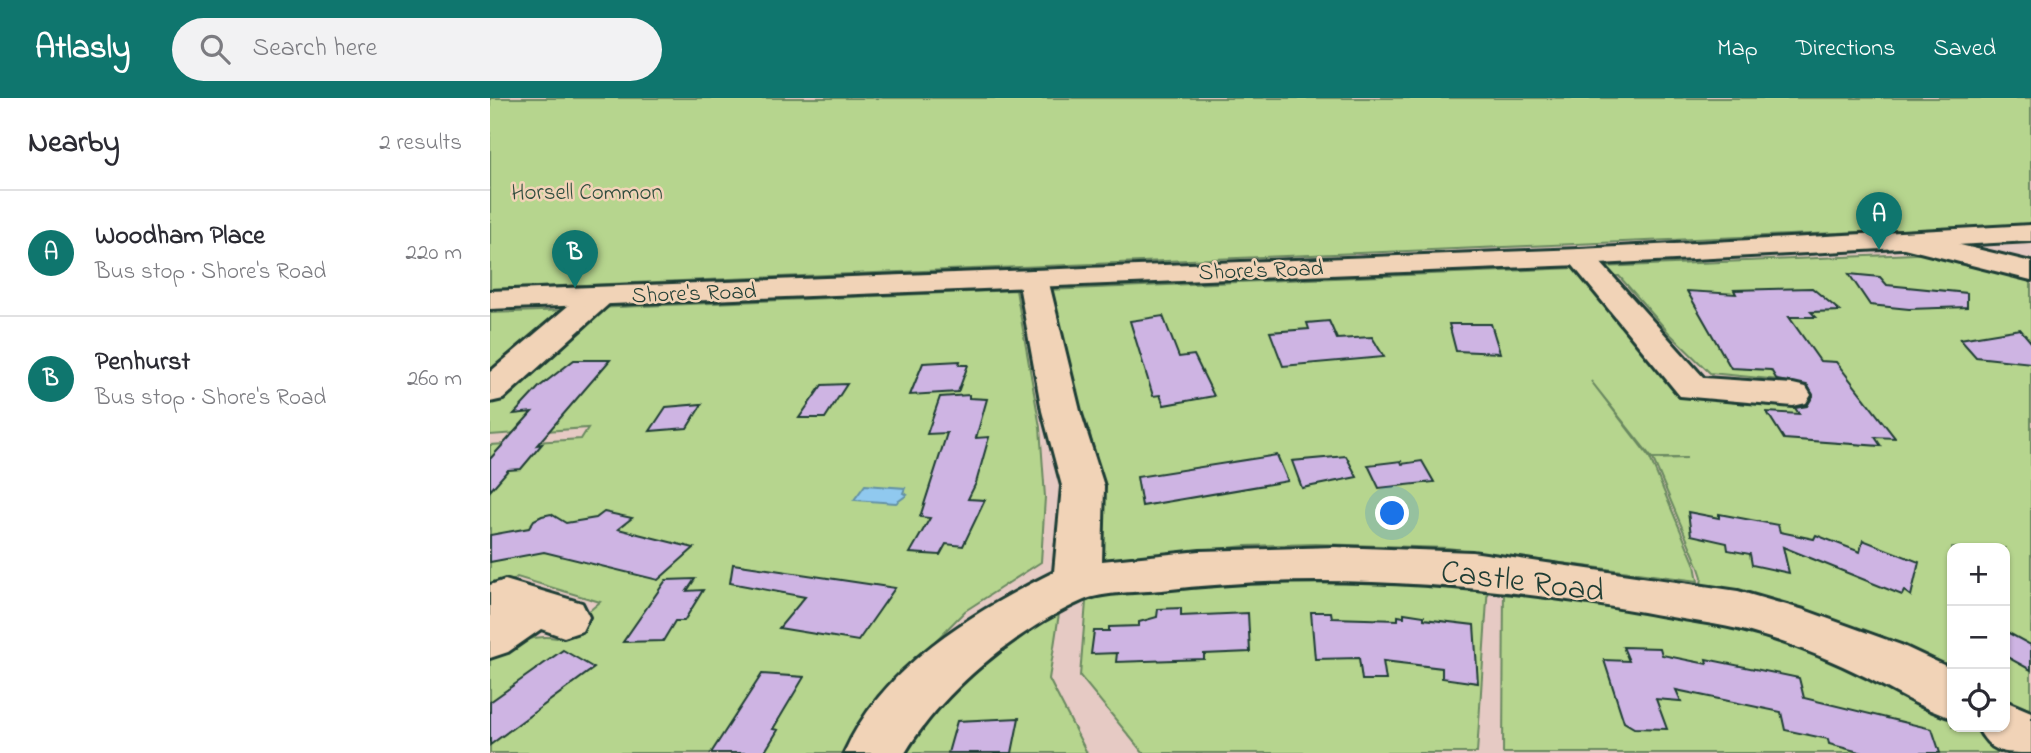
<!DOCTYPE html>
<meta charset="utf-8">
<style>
body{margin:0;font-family:"Indie Flower",sans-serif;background:#f2f2f3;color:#2b2b33}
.controls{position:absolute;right:21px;bottom:21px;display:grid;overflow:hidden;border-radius:14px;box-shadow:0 2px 5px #0004}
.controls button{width:63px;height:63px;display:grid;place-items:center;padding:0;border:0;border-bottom:2px solid #e1e1e2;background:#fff;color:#2b2b33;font:35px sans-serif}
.you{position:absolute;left:903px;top:416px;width:24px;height:24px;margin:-18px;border:5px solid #fff;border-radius:50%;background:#1a73e8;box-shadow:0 0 0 10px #1a73e833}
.badge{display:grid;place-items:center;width:46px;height:46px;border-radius:50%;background:#0f766e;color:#fff;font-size:23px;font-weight:700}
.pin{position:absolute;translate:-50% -58px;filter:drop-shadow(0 2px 4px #0008)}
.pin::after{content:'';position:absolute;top:37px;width:24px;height:21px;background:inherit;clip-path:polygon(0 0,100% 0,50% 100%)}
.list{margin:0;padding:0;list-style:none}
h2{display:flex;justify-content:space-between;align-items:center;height:91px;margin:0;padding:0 28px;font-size:30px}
h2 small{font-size:23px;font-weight:400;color:#7c7c81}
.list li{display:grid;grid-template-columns:46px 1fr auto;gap:21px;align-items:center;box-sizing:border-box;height:126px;padding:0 28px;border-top:2px solid #e1e1e2}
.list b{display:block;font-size:26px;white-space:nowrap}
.list p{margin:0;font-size:23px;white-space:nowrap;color:#7c7c81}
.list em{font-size:23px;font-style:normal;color:#7c7c81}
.icon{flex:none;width:38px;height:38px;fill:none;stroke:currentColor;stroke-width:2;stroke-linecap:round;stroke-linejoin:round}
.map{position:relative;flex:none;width:1541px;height:655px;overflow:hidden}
header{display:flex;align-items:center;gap:42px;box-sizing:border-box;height:98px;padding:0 35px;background:#0f766e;color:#fff}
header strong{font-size:33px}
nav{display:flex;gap:38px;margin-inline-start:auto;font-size:24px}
.search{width:490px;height:63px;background:#f2f2f3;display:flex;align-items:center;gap:18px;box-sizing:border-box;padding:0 24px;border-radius:38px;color:#7c7c81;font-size:26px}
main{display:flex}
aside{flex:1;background:#fff}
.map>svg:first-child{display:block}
.green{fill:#b6d58e;stroke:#6a8961;stroke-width:2;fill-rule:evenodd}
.water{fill:#90c9ef;stroke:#6391a4;stroke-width:2}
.building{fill:#ceb4e3;stroke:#1f3d34;stroke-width:2}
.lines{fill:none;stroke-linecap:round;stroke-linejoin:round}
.minor-casing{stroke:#1f3d34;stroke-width:6}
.major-casing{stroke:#1f3d34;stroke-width:6}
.minor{fill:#f1d3b7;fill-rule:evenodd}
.major{fill:#f1d3b7;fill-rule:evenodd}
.labels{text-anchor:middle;stroke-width:5;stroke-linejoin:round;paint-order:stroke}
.far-park-label{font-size:23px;fill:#2e4c3d;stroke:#f1d3b7}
.far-street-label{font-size:23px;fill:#1f3d34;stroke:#f1d3b7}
.near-street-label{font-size:33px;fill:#1f3d34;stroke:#f1d3b7}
</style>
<header>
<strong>Atlasly</strong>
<div class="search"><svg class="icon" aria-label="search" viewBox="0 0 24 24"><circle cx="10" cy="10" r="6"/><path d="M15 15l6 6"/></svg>Search here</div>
<nav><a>Map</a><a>Directions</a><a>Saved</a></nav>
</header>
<main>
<aside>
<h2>Nearby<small>2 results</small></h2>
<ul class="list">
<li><span class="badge">A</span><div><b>Woodham Place</b><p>Bus stop · Shore's Road</p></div><em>220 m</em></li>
<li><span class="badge">B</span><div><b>Penhurst</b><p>Bus stop · Shore's Road</p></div><em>260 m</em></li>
</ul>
</aside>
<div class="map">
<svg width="1541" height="655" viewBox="0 0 1541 655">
<rect width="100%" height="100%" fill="#e6cac4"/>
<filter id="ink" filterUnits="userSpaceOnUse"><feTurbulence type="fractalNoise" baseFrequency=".0143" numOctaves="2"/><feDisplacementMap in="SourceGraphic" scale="14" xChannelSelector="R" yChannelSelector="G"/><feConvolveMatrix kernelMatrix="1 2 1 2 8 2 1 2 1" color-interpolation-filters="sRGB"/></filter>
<g filter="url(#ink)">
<g class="green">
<path d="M 0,0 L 1541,0 L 1541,127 L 0,191 Z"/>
<path d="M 1449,155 L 1541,176 L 1541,624 L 1515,609 L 1515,450 L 1462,450 L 1462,577 C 1385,530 1298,509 1211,486 L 1212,479 L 1208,467 L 1163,361 L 1197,360 L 1162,360 L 1101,283 L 1160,360 L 1205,467 L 1208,483 L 958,450 L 825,446 L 755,448 L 610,464 L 613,405 L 600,336 L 575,275 L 558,192 ZM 1129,178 L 1179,235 L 1220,275 L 1300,283 L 1318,307 L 1200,297 L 1099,179 Z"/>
<path d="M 526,192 L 550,329 L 555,399 L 551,464 L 475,513 L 405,584 L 353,655 L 0,655 L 0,560 C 23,547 40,535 67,540 L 110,504 L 27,479 L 0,500 L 0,347 L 91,341 L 98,330 L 0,337 L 0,306 L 105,210 Z"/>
<path d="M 77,212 L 0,278 L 0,215 Z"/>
<path d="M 811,479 L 998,487 L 987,655 L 653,655 L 590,578 L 596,504 L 613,494 Z"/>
<path d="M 1014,481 L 1186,508 L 1385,572 L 1462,615 L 1462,629 L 1488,629 L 1535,655 L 1013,655 Z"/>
<path d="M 570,509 L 559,581 L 597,655 L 394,655 L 419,614 Z"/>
</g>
<path class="water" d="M 375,387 L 415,390 L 413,395 L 417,397 L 406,405 L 364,402 Z"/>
<g class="building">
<path d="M 1359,176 L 1390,179 L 1397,187 L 1477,195 L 1477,209 L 1419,211 L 1380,207 Z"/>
<path d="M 1322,190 L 1350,213 L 1321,214 L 1326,219 L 1299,219 L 1330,263 L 1346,264 L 1405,340 L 1385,339 L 1391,348 L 1294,341 L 1277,314 L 1309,316 L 1305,310 L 1317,308 L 1323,298 L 1318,288 L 1287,282 L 1281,272 L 1241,270 L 1197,193 L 1246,196 L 1244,192 Z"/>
<path d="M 673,218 L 689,259 L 704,257 L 724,298 L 674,307 L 670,297 L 663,298 L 640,223 Z"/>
<path d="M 839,223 L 847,241 L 882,239 L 894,259 L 793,268 L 780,234 L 819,231 L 817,225 Z"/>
<path d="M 959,226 L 1001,226 L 1010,255 L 966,253 Z"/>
<path d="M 1530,231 L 1541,244 L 1541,265 L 1486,259 L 1470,241 Z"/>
<path d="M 84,262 L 120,262 L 47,347 L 52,346 L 31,371 L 18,372 L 0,393 L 0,361 L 42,314 L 24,316 L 49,289 Z"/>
<path d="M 470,263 L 469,267 L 478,267 L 468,294 L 420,297 L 433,265 Z"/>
<path d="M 357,286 L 335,320 L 309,320 L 332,287 Z"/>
<path d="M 479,297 L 479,300 L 497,301 L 486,340 L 499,339 L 486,385 L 478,401 L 495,402 L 473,448 L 456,446 L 450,457 L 420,455 L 440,420 L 430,419 L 457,335 L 437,336 L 450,299 Z"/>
<path d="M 212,306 L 197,330 L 160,333 L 176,309 Z"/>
<path d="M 787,357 L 798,383 L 652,408 L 647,379 Z"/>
<path d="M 856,358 L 867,379 L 812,390 L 802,363 Z"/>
<path d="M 911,363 L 912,366 L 932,363 L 944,384 L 889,390 L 878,367 Z"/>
<path d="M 114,414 L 142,420 L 128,431 L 204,450 L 168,482 L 54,454 L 0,464 L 0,437 L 39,430 L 44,422 L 52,418 L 61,416 L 76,425 L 106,420 Z"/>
<path d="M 1198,414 L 1229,420 L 1229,416 L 1288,427 L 1290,434 L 1324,441 L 1326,437 L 1370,454 L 1373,442 L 1429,464 L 1421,498 L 1414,493 L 1412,497 L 1293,449 L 1299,475 L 1262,467 L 1260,456 L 1238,452 L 1237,445 L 1201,437 Z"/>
<path d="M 243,466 L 405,490 L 368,543 L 289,530 L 315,499 L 240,485 Z"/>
<path d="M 205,481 L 197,493 L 213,492 L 194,523 L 185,523 L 173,543 L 133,544 L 176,482 Z"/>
<path d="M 691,510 L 691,518 L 758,515 L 760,554 L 714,556 L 714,561 L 626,564 L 627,555 L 601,556 L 604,533 L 619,533 L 619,529 L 649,528 L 649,524 L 667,519 L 668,511 Z"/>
<path d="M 821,514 L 841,514 L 842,520 L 908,522 L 908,518 L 914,519 L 914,515 L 934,518 L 934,521 L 984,527 L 988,585 L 952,580 L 952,570 L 893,563 L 896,582 L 872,582 L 869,560 L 825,561 Z"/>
<path d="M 1515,533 L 1541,547 L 1541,572 L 1515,558 Z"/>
<path d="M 1133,549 L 1170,550 L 1172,557 L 1217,566 L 1216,561 L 1309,580 L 1314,600 L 1442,631 L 1450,655 L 1373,655 L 1339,646 L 1338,641 L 1295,632 L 1291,614 L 1186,592 L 1191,603 L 1166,601 L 1177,631 L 1144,630 L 1134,624 L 1114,562 L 1139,563 Z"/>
<path d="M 73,552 L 104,570 L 0,647 L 0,604 Z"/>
<path d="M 272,576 L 314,579 L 283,631 L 288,632 L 274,655 L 221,655 Z"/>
<path d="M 529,620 L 522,655 L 458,655 L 467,623 Z"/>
</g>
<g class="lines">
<defs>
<g id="minor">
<path d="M 1416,134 L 1541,164 L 1541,182 L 1406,148 L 1402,142 L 1406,136 Z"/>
<path d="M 1090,151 L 1100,153 L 1214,280 L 1303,286 L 1316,289 L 1321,297 L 1316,305 L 1303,308 L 1190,298 L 1076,159 L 1080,153 Z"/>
<path d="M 543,172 L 553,175 L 558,181 L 590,313 L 614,388 L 612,463 L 710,453 L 845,449 L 982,454 L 1248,493 L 1314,512 L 1411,547 L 1462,571 L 1462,620 C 1432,611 1404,593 1376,579 C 1336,559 1290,541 1248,531 C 1217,524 1184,520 1153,514 C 995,486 832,473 672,492 C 650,494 613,494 594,502 C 527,531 452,593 415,655 L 354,655 C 393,568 481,515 564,474 L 572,388 L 552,313 L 528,181 L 533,175 Z"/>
<path d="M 109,189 L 120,191 L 124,198 L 120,205 L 13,301 L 0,304 L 0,274 L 98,191 Z"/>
<path d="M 15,482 L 92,505 L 99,519 L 92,533 L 74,539 L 51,531 L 18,554 L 0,560 L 0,487 Z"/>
<path d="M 1515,603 L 1541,614 L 1541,655 C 1511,655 1501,655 1487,629 L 1515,629 Z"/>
</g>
<path id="major" d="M 1541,127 L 1541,143 L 1090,167 L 0,211 L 0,193 L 1090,151 Z"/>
</defs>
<use href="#minor" class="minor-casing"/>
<use href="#major" class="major-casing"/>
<use href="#minor" class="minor"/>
<use href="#major" class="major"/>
</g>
</g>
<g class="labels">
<g class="far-park-label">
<text x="97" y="101">Horsell Common</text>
</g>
<g class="far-street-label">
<text transform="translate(771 171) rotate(-2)" y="8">Shore's Road</text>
<text transform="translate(204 194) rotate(-2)" y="8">Shore's Road</text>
</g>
<g class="near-street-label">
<text transform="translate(1033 481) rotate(7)" y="12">Castle Road</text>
</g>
</g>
</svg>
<div class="controls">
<button>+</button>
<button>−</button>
<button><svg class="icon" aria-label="locate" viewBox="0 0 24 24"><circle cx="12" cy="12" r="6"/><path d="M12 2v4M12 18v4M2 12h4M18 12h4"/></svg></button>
</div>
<div class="you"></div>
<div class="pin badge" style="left:1389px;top:152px">A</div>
<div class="pin badge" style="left:85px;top:190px">B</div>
</div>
</main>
